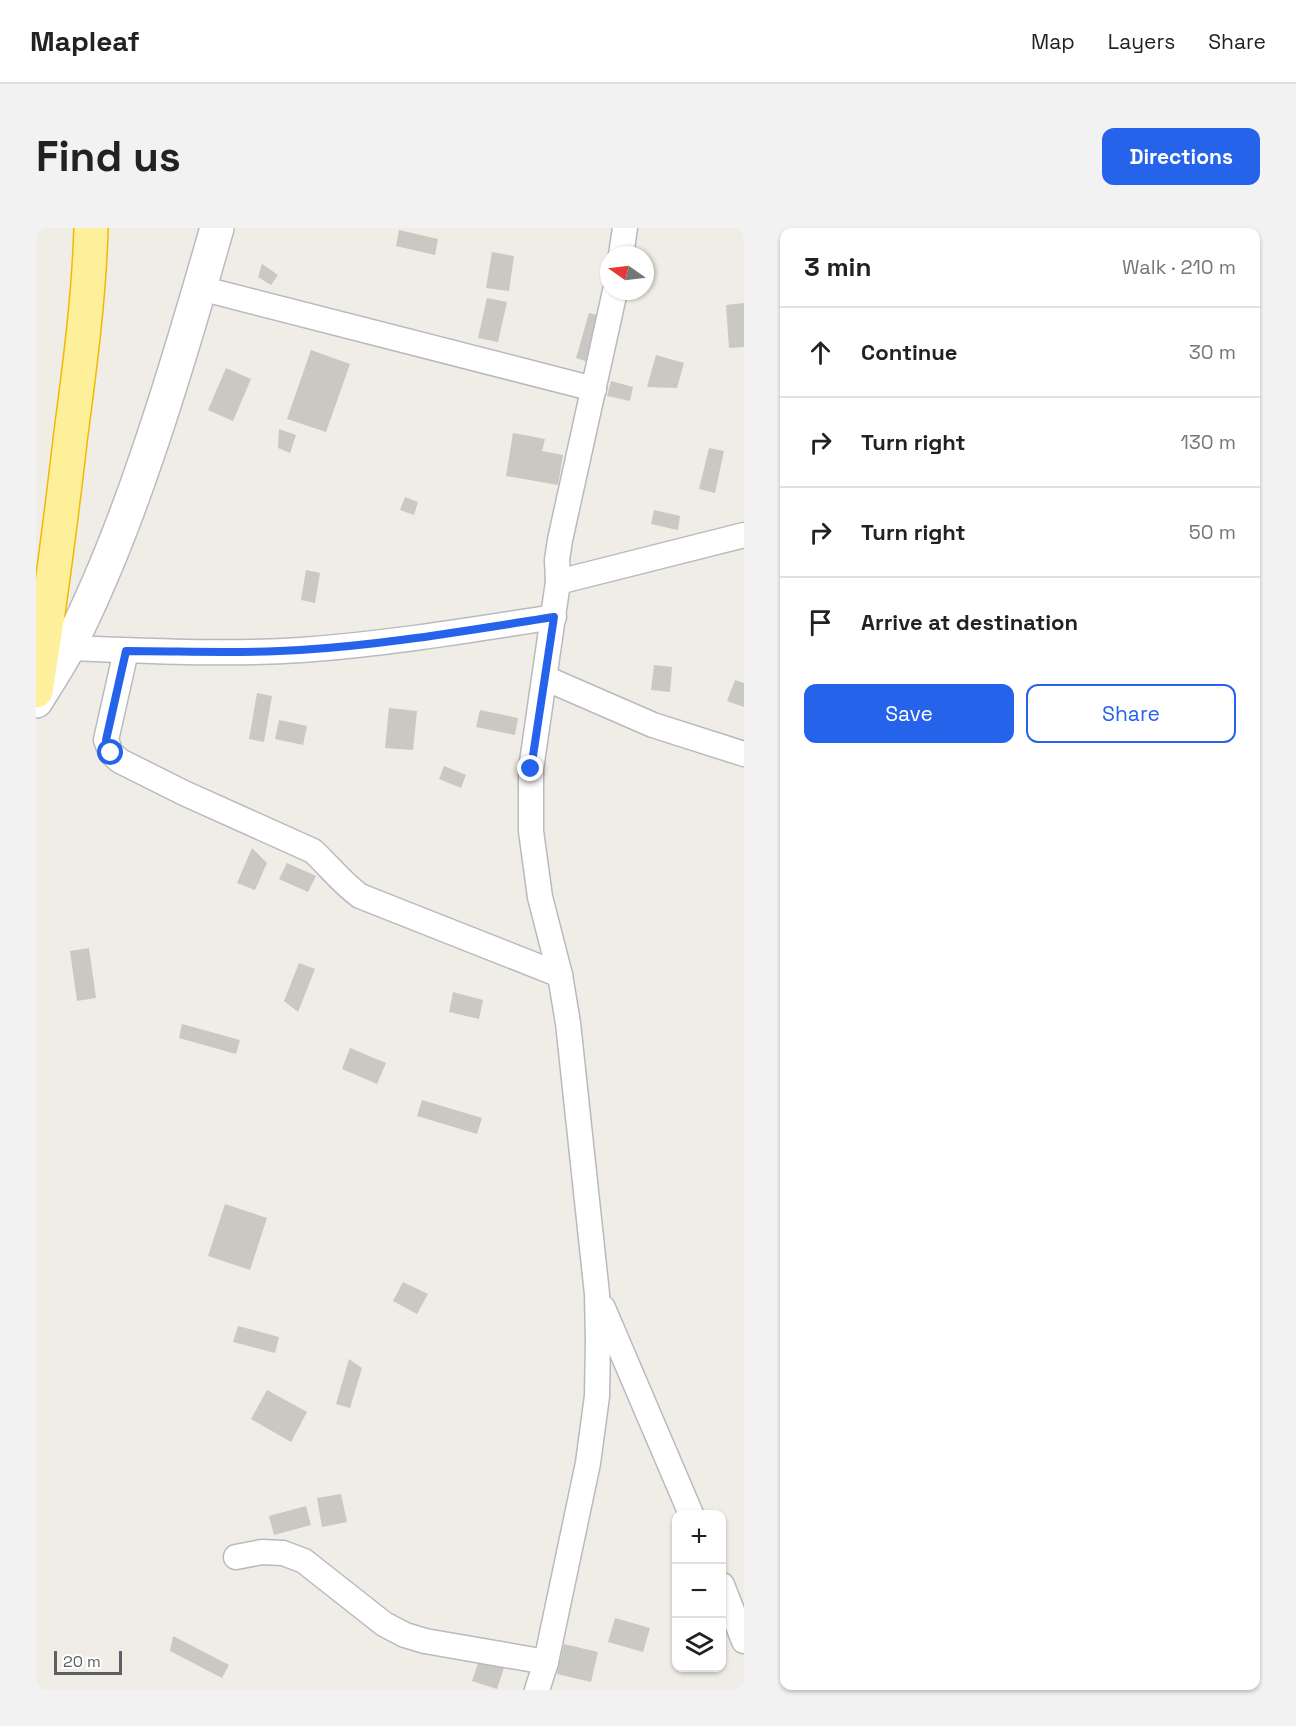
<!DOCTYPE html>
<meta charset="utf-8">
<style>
body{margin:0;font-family:"Space Grotesk",sans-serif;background:#f2f2f2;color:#222}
.controls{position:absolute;right:18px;bottom:18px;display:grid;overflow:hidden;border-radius:12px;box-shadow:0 2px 4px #0004}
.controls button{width:54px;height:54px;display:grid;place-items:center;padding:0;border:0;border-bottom:2px solid #e0e0e0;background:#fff;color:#222;font:30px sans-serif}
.compass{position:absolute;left:564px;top:18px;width:54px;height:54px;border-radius:50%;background:#fff;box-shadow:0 2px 4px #0004;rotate:284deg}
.scale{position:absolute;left:18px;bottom:15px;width:68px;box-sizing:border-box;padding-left:6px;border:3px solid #5c6065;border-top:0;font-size:16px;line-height:21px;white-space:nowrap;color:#5c6065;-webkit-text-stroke:4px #fff;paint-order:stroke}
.stop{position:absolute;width:18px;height:18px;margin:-14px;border:4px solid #2563eb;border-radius:50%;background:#fff}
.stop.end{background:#2563eb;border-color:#fff;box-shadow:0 2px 6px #0008}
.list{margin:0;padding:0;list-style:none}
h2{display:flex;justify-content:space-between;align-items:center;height:78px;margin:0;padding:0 24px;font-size:26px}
h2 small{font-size:20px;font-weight:400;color:#767676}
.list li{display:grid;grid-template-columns:39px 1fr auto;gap:18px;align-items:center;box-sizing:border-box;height:90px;padding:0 24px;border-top:2px solid #e0e0e0}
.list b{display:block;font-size:22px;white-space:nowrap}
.list em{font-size:20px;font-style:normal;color:#767676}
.actions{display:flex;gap:12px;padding:18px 24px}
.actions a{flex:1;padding:14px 0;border:2px solid #2563eb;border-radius:12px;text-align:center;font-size:21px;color:#2563eb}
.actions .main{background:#2563eb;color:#fff}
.icon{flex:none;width:33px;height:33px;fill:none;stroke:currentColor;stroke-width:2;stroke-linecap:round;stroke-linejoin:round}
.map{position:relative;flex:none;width:708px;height:1462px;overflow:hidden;border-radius:12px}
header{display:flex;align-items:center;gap:36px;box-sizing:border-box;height:84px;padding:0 30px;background:#fff;border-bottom:2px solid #e0e0e0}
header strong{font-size:28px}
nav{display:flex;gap:33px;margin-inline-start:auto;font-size:21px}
.intro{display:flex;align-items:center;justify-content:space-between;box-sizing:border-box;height:144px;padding:0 36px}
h1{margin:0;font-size:42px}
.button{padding:15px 27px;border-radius:12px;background:#2563eb;color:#fff;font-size:21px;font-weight:700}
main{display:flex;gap:36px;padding:0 36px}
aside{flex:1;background:#fff;border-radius:12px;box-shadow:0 2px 4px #0004}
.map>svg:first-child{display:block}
.building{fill:#cac8c2}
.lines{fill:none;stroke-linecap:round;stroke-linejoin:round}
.minor-casing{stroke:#b7babf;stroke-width:27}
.secondary-casing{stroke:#b8bbc1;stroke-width:36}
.trunk-casing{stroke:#f4b800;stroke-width:36}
.minor{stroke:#fff;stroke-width:24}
.secondary{stroke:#fff;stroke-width:33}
.trunk{stroke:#fef09b;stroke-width:33}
.route{stroke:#2563eb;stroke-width:8}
</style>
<header>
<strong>Mapleaf</strong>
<nav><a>Map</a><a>Layers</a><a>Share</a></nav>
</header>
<div class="intro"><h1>Find us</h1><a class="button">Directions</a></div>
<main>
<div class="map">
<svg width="708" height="1462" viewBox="0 0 708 1462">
<rect width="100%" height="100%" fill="#efede5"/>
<g class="building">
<path d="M 363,2 L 402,11 L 399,27 L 360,18 Z"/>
<path d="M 456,24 L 478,28 L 473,63 L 450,60 Z"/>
<path d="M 226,36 L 242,47 L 235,57 L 222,49 Z"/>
<path d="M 451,70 L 471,74 L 462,114 L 442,110 Z"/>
<path d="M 708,75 L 708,119 L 693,120 L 690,77 Z"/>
<path d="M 553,85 L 565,88 L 552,134 L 540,130 Z"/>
<path d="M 275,122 L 314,136 L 290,204 L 251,191 Z"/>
<path d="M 620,127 L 648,135 L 641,160 L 611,159 Z"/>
<path d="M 190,140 L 215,151 L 197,193 L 172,182 Z"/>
<path d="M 575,153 L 597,159 L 594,173 L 571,168 Z"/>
<path d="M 243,201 L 260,207 L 254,225 L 242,220 Z"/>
<path d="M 477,205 L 509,211 L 506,223 L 527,227 L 522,257 L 470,248 Z"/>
<path d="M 673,220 L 688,223 L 679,265 L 663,261 Z"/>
<path d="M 369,269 L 382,274 L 378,287 L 364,282 Z"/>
<path d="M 618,282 L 644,288 L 642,302 L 615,296 Z"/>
<path d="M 270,342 L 284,345 L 279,375 L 265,372 Z"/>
<path d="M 618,437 L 636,439 L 634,464 L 615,462 Z"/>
<path d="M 699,452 L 708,455 L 708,479 L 691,473 Z"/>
<path d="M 221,465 L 236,468 L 228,514 L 213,511 Z"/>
<path d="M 353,480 L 381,483 L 377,522 L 349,520 Z"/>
<path d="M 444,482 L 482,490 L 479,507 L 440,499 Z"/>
<path d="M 243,492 L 271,498 L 267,517 L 239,511 Z"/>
<path d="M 408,538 L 430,547 L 425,560 L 403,551 Z"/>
<path d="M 216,620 L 231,635 L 219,662 L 201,655 Z"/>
<path d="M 251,635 L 280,648 L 272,664 L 243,651 Z"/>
<path d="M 53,720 L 60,770 L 41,773 L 34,723 Z"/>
<path d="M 263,735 L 279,741 L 262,784 L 248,773 Z"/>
<path d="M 417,764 L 447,772 L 443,791 L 413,784 Z"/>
<path d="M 146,796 L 204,812 L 200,826 L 143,810 Z"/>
<path d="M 314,820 L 350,835 L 341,856 L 306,841 Z"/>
<path d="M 386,872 L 446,890 L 441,906 L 381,888 Z"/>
<path d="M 189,976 L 231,990 L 214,1042 L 172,1028 Z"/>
<path d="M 367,1054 L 392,1066 L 381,1086 L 357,1073 Z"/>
<path d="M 202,1098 L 243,1109 L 239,1125 L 197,1114 Z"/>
<path d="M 313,1131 L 326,1140 L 314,1180 L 300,1176 Z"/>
<path d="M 231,1162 L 271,1184 L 255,1214 L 215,1191 Z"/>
<path d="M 305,1266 L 311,1294 L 286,1299 L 281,1270 Z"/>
<path d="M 270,1278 L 275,1297 L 238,1307 L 233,1288 Z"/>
<path d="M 579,1390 L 614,1400 L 607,1424 L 572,1414 Z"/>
<path d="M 137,1408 L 193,1437 L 186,1450 L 134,1423 Z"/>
<path d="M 528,1416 L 562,1424 L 555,1454 L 521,1446 Z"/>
<path d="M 444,1429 L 469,1437 L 461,1461 L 436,1453 Z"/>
</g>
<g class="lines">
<defs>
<g id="minor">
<path d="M 585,27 L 589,0"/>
<path d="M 164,60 L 558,161"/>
<path d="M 522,354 L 708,307"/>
<path d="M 32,420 C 109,423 188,427 265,422 C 350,416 434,402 518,389"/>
<path d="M 90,423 L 70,512 L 75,525 L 84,533 L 148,565 L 277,623 C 293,638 306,655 324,668 L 524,747"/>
<path d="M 509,450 L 617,497 L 708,526"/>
<path d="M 567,1080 L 655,1286"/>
<path d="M 200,1329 L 226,1324 L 247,1325 L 268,1333 L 348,1396 L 369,1407 L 389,1413 L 510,1434"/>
<path d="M 686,1357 L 708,1413"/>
<path d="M 501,1462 L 510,1434 L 552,1235 L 561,1168 L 562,1112 L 561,1066 L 532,795 L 524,747 L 504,669 L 495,603 L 495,541 L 522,354 L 521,332 L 524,312 L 579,63"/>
</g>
<path id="secondary" d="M 0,473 C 11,455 23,437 33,418 C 64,357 89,293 111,228 C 137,153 159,77 181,0"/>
<path id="trunk" d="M 0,463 C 14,378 25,291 35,205 C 44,137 53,69 55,0"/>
</defs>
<use href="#minor" class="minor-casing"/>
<use href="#secondary" class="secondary-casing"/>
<use href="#trunk" class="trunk-casing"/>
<use href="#minor" class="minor"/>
<use href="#secondary" class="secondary"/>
<use href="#trunk" class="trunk"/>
</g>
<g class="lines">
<path class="route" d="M 75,525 L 70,512 L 90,423 C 148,423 206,426 264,422 C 349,417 433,402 518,389 L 495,541"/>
</g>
</svg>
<div class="controls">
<button>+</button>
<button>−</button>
<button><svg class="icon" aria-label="layers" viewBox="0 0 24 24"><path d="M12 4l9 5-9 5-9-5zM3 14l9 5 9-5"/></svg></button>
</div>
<svg class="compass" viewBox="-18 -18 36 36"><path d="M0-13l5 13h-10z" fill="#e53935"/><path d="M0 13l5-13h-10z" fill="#767676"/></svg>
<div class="scale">20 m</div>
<div class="stop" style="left:75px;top:525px"></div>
<div class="stop end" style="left:495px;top:541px"></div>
</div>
<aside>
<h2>3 min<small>Walk · 210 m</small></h2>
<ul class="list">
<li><svg class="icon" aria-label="ahead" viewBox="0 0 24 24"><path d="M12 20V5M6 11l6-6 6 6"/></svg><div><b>Continue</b></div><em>30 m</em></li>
<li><svg class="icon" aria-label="right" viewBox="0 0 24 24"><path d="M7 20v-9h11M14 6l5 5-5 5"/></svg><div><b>Turn right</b></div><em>130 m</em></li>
<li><svg class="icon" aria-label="right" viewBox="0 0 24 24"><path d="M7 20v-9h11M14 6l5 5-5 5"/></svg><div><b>Turn right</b></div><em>50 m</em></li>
<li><svg class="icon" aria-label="arrive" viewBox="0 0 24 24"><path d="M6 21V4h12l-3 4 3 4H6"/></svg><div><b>Arrive at destination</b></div></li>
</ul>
<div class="actions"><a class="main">Save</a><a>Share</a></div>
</aside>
</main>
